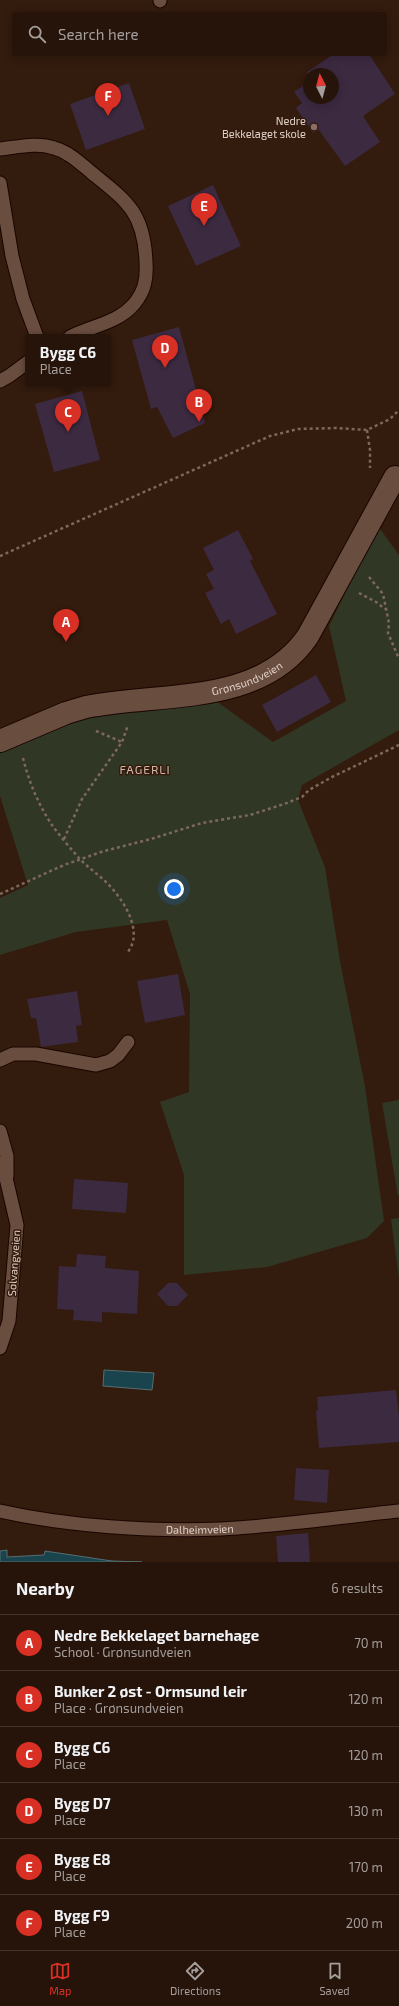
<!DOCTYPE html>
<meta charset="utf-8">
<style>
body{margin:0;font-family:"Exo 2",sans-serif;background:#2e1d13;color:#f1f3f6}
.compass{position:absolute;left:303px;top:68px;width:36px;height:36px;border-radius:50%;background:#26140a;box-shadow:0 2px 10px #0003;rotate:354deg}
.you{position:absolute;left:174px;top:889px;width:14px;height:14px;margin:-10px;border:3px solid #fff;border-radius:50%;background:#1a73e8;box-shadow:0 0 0 6px #1a73e833}
.badge{display:grid;place-items:center;width:26px;height:26px;border-radius:50%;background:#d93025;color:#fff;font-size:13px;font-weight:700}
.pin{position:absolute;translate:-50% -33px;filter:drop-shadow(0 1px 2px #0008)}
.pin::after{content:'';position:absolute;top:21px;width:14px;height:12px;background:inherit;clip-path:polygon(0 0,100% 0,50% 100%)}
.popup{position:absolute;left:25px;top:334px;width:86px;height:52px;box-sizing:border-box;display:grid;place-content:center;border-radius:4px;background:#26140a;filter:drop-shadow(0 1px 3px #0005);font-size:13px;white-space:nowrap;color:#a49e9c}
.popup b{font-size:15px;color:#f1f3f6}
.popup::after{content:'';position:absolute;left:50%;top:100%;margin-left:-8px;border:8px solid transparent;border-top-color:#26140a}
.list{margin:0;padding:0;list-style:none}
h2{display:flex;justify-content:space-between;align-items:center;height:52px;margin:0;padding:0 16px;font-size:17px}
h2 small{font-size:13px;font-weight:400;color:#a49e9c}
.list li{display:grid;grid-template-columns:26px 1fr auto;gap:12px;align-items:center;box-sizing:border-box;height:56px;padding:0 16px;border-top:1px solid #42332b}
.list b{display:block;font-size:15px;white-space:nowrap}
.list p{margin:0;font-size:13px;white-space:nowrap;color:#a49e9c}
.list em{font-size:13px;font-style:normal;color:#a49e9c}
.icon{flex:none;width:22px;height:22px;fill:none;stroke:currentColor;stroke-width:2;stroke-linecap:round;stroke-linejoin:round}
.map{position:relative;flex:none;width:399px;height:1562px;overflow:hidden}
.search{position:absolute;background:#26140a;box-shadow:0 2px 10px #0003;left:12px;right:12px;top:12px;height:44px;display:flex;align-items:center;gap:10px;box-sizing:border-box;padding:0 14px;border-radius:4px;color:#a49e9c;font-size:15px}
.sheet{height:388px;background:#26140a}
nav{display:flex;justify-content:space-around;align-items:center;box-sizing:border-box;height:56px;border-top:1px solid #42332b;background:#26140a;font-size:11px;color:#a49e9c}
nav a{display:grid;justify-items:center;gap:2px}
nav .on{color:#d93025}
.map>svg:first-child{display:block}
.green{fill:#313725}
.water{fill:#1a444d;stroke:#556e71}
.building{fill:#3c2a40}
.lines{fill:none;stroke-linecap:round;stroke-linejoin:round}
.service-casing{stroke:#190500;stroke-width:15}
.minor-casing{stroke:#190500;stroke-width:24}
.path{stroke:#7d685c;stroke-width:2.5;stroke-dasharray:3 3;stroke-linecap:butt}
.service{stroke:#694d3f;stroke-width:13}
.minor{stroke:#694d3f;stroke-width:22}
.education-dot{fill:#8d6e63;stroke:#331b0d;stroke-width:1.5}
.labels{text-anchor:middle;stroke-width:3;stroke-linejoin:round;paint-order:stroke}
.poi-label{font-size:11px;fill:#e0cfc6;stroke:#331b0d;text-anchor:end}
.street-label{font-size:11px;fill:#e0cfc6;stroke:#331b0d}
.neighbourhood-label{font-size:12px;letter-spacing:1px;fill:#d8b7a7;stroke:#331b0d}
</style>
<div class="map">
<svg width="399" height="1562" viewBox="0 0 399 1562">
<rect width="100%" height="100%" fill="#331b0d"/>
<g class="green">
<path d="M 378,526 L 399,555 L 399,730 L 302,785 L 298,800 L 325,867 L 340,961 L 365,1086 L 384,1221 L 367,1238 L 267,1267 L 184,1275 L 184,1175 L 160,1102 L 189,1092 L 190,994 L 167,920 L 76,932 L 0,955 L 0,898 L 28,885 L 0,796 L 0,752 L 95,712 L 212,698 L 273,742 L 346,701 L 329,626 Z"/>
<path d="M 399,1100 L 399,1195 L 398,1196 L 382,1103 Z"/>
<path d="M 399,1218 L 399,1278 L 391,1219 Z"/>
</g>
<g class="water">
<path d="M 104,1370 L 154,1373 L 152,1390 L 103,1386 Z"/>
<path d="M 7,1550 L 7,1557 L 44,1555 L 45,1551 L 112,1561 L 142,1562 L 0,1562 L 0,1551 Z"/>
</g>
<g class="building">
<path d="M 334,54 L 369,54 L 395,94 L 363,116 L 380,142 L 345,166 L 319,130 L 313,133 L 296,108 L 302,103 L 294,92 L 309,82 L 309,98 L 333,98 L 333,74 L 309,75 L 307,72 Z"/>
<path d="M 129,83 L 145,129 L 86,150 L 70,104 Z"/>
<path d="M 213,185 L 241,246 L 196,266 L 168,206 Z"/>
<path d="M 179,327 L 205,423 L 173,438 L 157,407 L 151,409 L 132,340 Z"/>
<path d="M 82,391 L 100,460 L 54,472 L 35,404 Z"/>
<path d="M 238,530 L 253,559 L 250,561 L 277,614 L 236,634 L 229,619 L 221,624 L 205,593 L 214,589 L 206,574 L 214,570 L 203,548 Z"/>
<path d="M 316,675 L 331,702 L 277,732 L 262,705 Z"/>
<path d="M 178,974 L 185,1015 L 145,1023 L 137,981 Z"/>
<path d="M 77,991 L 82,1025 L 76,1026 L 78,1042 L 41,1047 L 36,1018 L 31,1018 L 27,999 Z"/>
<path d="M 74,1179 L 128,1183 L 126,1213 L 72,1209 Z"/>
<path d="M 77,1254 L 106,1256 L 105,1268 L 139,1271 L 137,1314 L 102,1312 L 102,1322 L 73,1320 L 74,1310 L 57,1309 L 59,1266 L 76,1267 Z"/>
<path d="M 168,1283 L 177,1283 L 188,1295 L 177,1306 L 168,1306 L 157,1294 Z"/>
<path d="M 396,1390 L 399,1416 L 399,1442 L 319,1448 L 316,1411 L 318,1410 L 317,1397 Z"/>
<path d="M 296,1468 L 329,1470 L 327,1503 L 294,1500 Z"/>
<path d="M 308,1533 L 310,1562 L 278,1562 L 276,1536 Z"/>
</g>
<g class="lines">
<defs>
<g id="service">
<path d="M 160,0 L 160,1"/>
<path d="M 0,149 C 18,147 37,142 54,148 C 69,152 80,163 92,173 C 128,202 144,213 146,262 C 147,278 145,291 134,304 C 118,323 91,326 70,337"/>
<path d="M 0,183 L 12,256 L 23,299 L 37,337"/>
<path d="M 0,381 L 9,376 L 28,362"/>
<path d="M 0,1060 L 13,1054 L 36,1054 L 96,1065 L 110,1061 L 118,1055 L 128,1042"/>
<path d="M 0,1131 L 7,1156 L 7,1176"/>
<path d="M 0,1163 L 6,1178 L 17,1225 L 9,1321 L 0,1348"/>
<path id="s1" d="M 0,1511 C 67,1526 152,1532 221,1529 C 280,1526 340,1517 399,1511"/>
</g>
<g id="minor">
<path id="s2" d="M 0,741 L 66,713 L 86,707 C 159,692 260,707 308,636 L 395,477"/>
</g>
</defs>
<use href="#service" class="service-casing"/>
<use href="#minor" class="minor-casing"/>
<g class="path">
<path d="M 367,430 L 370,450 L 370,468"/>
<path d="M 0,556 L 270,436 L 298,429 L 336,428 L 367,430 L 390,419 L 399,410"/>
<path d="M 369,577 L 383,594 L 389,623 L 388,633 L 399,659"/>
<path d="M 359,593 L 376,602 L 385,609"/>
<path d="M 96,731 L 122,742"/>
<path d="M 23,758 C 29,782 38,804 52,825 C 60,836 70,848 79,858 C 87,867 98,874 107,883 C 123,899 145,932 127,953"/>
<path d="M 64,839 L 82,799 L 122,742 L 128,725"/>
<path d="M 0,894 L 64,865 L 104,851 L 151,839 L 202,823 L 250,815 L 284,804 L 302,797 L 309,790 L 332,777 L 399,745"/>
</g>
<use href="#service" class="service"/>
<use href="#minor" class="minor"/>
</g>
<circle class="education-dot" cx="314" cy="127" r="4"/>
<g class="labels">
<g class="poi-label">
<text x="306" y="125">Nedre<tspan x="306" dy="13">Bekkelaget skole</tspan></text>
</g>
<g class="street-label">
<text dy="4" stroke="none"><textPath href="#s2" startOffset="257">Grønsundveien</textPath></text>
<text transform="translate(14 1263) rotate(-86)" y="4">Solvangveien</text>
<text dy="4" stroke="none"><textPath href="#s1" startOffset="201">Dalheimveien</textPath></text>
</g>
<g class="neighbourhood-label">
<text x="145" y="774">FAGERLI</text>
</g>
</g>
</svg>
<svg class="compass" viewBox="-18 -18 36 36"><path d="M0-13l5 13h-10z" fill="#e53935"/><path d="M0 13l5-13h-10z" fill="#a49e9c"/></svg>
<div class="you"></div>
<div class="pin badge" style="left:66px;top:642px">A</div>
<div class="pin badge" style="left:199px;top:422px">B</div>
<div class="pin badge" style="left:68px;top:432px">C</div>
<div class="popup"><b>Bygg C6</b>Place</div>
<div class="pin badge" style="left:165px;top:368px">D</div>
<div class="pin badge" style="left:204px;top:226px">E</div>
<div class="pin badge" style="left:108px;top:116px">F</div>
<div class="search"><svg class="icon" aria-label="search" viewBox="0 0 24 24"><circle cx="10" cy="10" r="6"/><path d="M15 15l6 6"/></svg>Search here</div>
</div>
<section class="sheet">
<h2>Nearby<small>6 results</small></h2>
<ul class="list">
<li><span class="badge">A</span><div><b>Nedre Bekkelaget barnehage</b><p>School · Grønsundveien</p></div><em>70 m</em></li>
<li><span class="badge">B</span><div><b>Bunker 2 øst - Ormsund leir</b><p>Place · Grønsundveien</p></div><em>120 m</em></li>
<li><span class="badge">C</span><div><b>Bygg C6</b><p>Place</p></div><em>120 m</em></li>
<li><span class="badge">D</span><div><b>Bygg D7</b><p>Place</p></div><em>130 m</em></li>
<li><span class="badge">E</span><div><b>Bygg E8</b><p>Place</p></div><em>170 m</em></li>
<li><span class="badge">F</span><div><b>Bygg F9</b><p>Place</p></div><em>200 m</em></li>
</ul>
</section>
<nav>
<a class="on"><svg class="icon" aria-label="map" viewBox="0 0 24 24"><path d="M3 6l6-2 6 2 6-2v14l-6 2-6-2-6 2zM9 4v14M15 6v14"/></svg>Map</a>
<a><svg class="icon" aria-label="directions" viewBox="0 0 24 24"><path d="M12 3l9 9-9 9-9-9zM9 14v-3h6M13 9l2 2-2 2"/></svg>Directions</a>
<a><svg class="icon" aria-label="saved" viewBox="0 0 24 24"><path d="M7 4h10v16l-5-4-5 4z"/></svg>Saved</a>
</nav>
